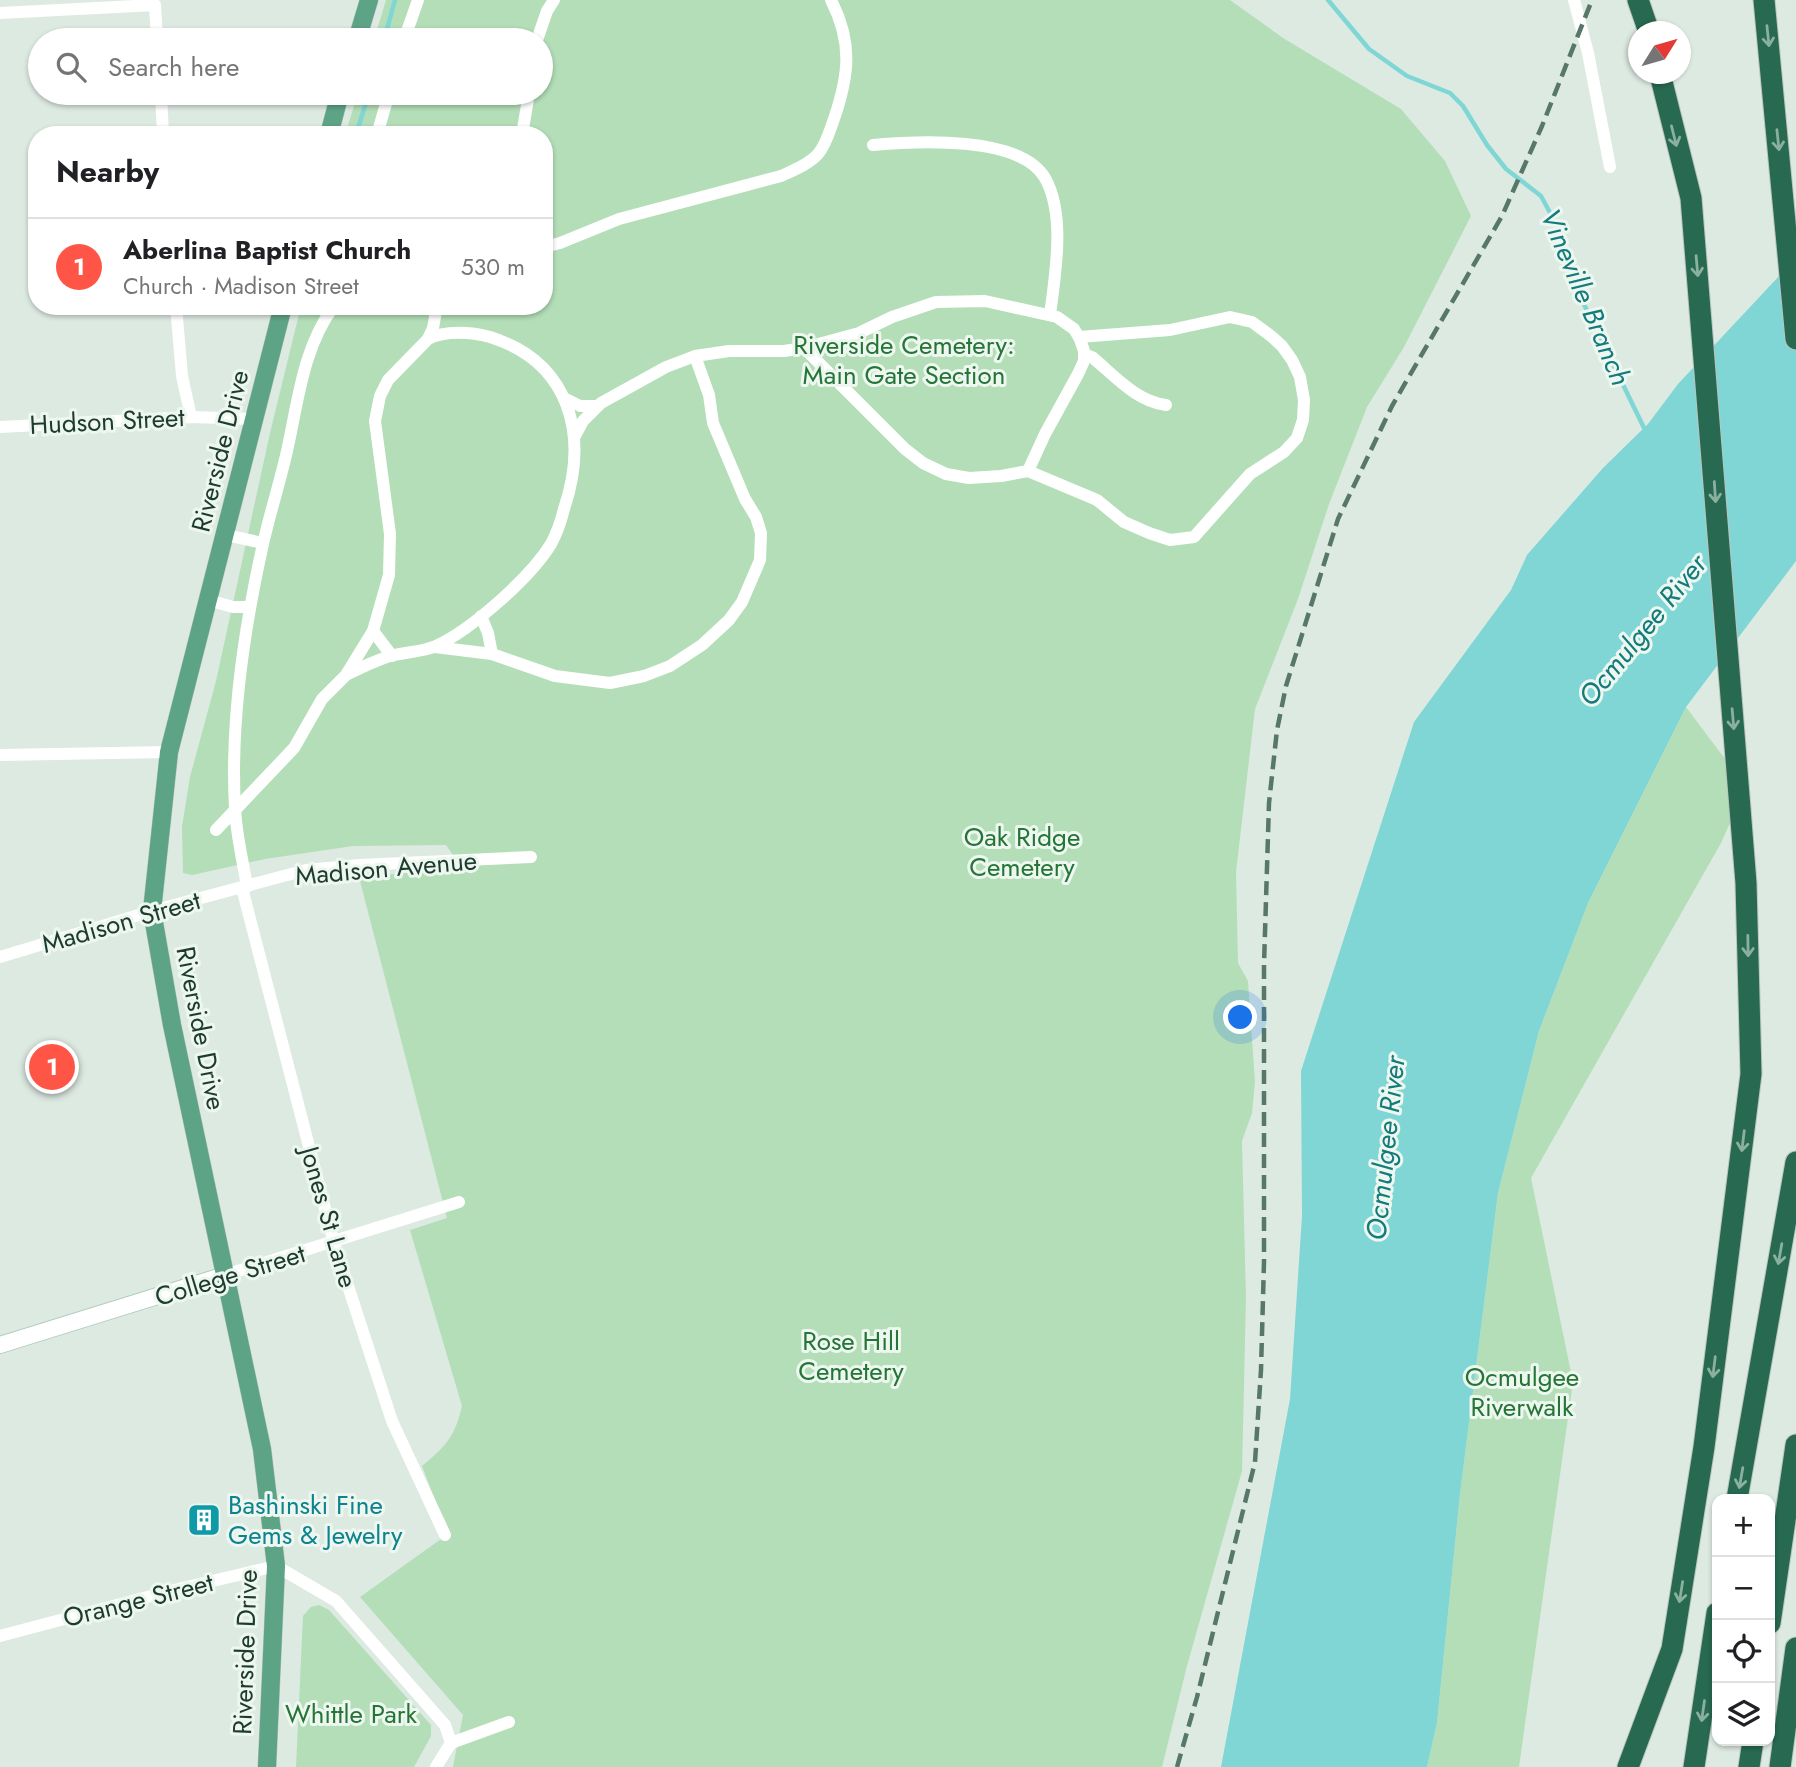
<!DOCTYPE html>
<meta charset="utf-8">
<style>
body{margin:0;font-family:Jost,sans-serif;background:#f2f2f2;color:#202124}
.controls{position:absolute;right:21px;bottom:21px;display:grid;overflow:hidden;border-radius:14px;box-shadow:0 2px 5px #0004}
.controls button{width:63px;height:63px;display:grid;place-items:center;padding:0;border:0;border-bottom:2px solid #e0e0e0;background:#fff;color:#202124;font:35px sans-serif}
.compass{position:absolute;left:1628px;top:21px;width:63px;height:63px;border-radius:50%;background:#fff;box-shadow:0 2px 5px #0004;rotate:53deg}
.you{position:absolute;left:1241px;top:1018px;width:24px;height:24px;margin:-18px;border:5px solid #fff;border-radius:50%;background:#1a73e8;box-shadow:0 0 0 10px #1a73e833}
.badge{display:grid;place-items:center;width:46px;height:46px;border-radius:50%;background:#ff5547;color:#fff;font-size:23px;font-weight:700}
.pin{position:absolute;translate:-50% -50%;border:4px solid #fff;box-shadow:0 2px 7px #0006}
.list{margin:0;padding:0;list-style:none}
h2{display:flex;justify-content:space-between;align-items:center;height:91px;margin:0;padding:0 28px;font-size:30px}
h2 small{font-size:23px;font-weight:400;color:#757577}
.list li{display:grid;grid-template-columns:46px 1fr auto;gap:21px;align-items:center;box-sizing:border-box;height:98px;padding:0 28px;border-top:2px solid #e0e0e0}
.list b{display:block;font-size:26px;white-space:nowrap}
.list p{margin:0;font-size:23px;white-space:nowrap;color:#757577}
.list em{font-size:23px;font-style:normal;color:#757577}
.icon{flex:none;width:38px;height:38px;fill:none;stroke:currentColor;stroke-width:2;stroke-linecap:round;stroke-linejoin:round}
.map{position:relative;flex:none;width:1796px;height:1767px;overflow:hidden}
.search{position:absolute;background:#fff;box-shadow:0 2px 5px #0004;left:28px;top:28px;width:525px;height:77px;display:flex;align-items:center;gap:18px;box-sizing:border-box;padding:0 24px;border-radius:38px;color:#757577;font-size:26px}
.panel{position:absolute;background:#fff;box-shadow:0 2px 5px #0004;left:28px;top:126px;width:525px;height:189px;border-radius:28px}
.map>svg:first-child{display:block}
.green{fill:#b3deb7}
.water{fill:#7fd6d5}
.lines{fill:none;stroke-linecap:round;stroke-linejoin:round}
.stream{stroke:#7fd6d5;stroke-width:4.5}
.secondary-casing{stroke:#afcbbc;stroke-width:18}
.primary-casing{stroke:#bbc4c0;stroke-width:19}
.highway-casing{stroke:#bbc4c0;stroke-width:23}
.street{stroke:#fff;stroke-width:12}
.secondary{stroke:#fff;stroke-width:16}
.primary{stroke:#5da486;stroke-width:18}
.highway{stroke:#276951;stroke-width:21}
.rail{stroke:#577769;stroke-width:4.5;stroke-dasharray:14 7;stroke-linecap:butt}
.oneway{stroke:#8ab0a0}
.labels{text-anchor:middle;stroke-width:6;stroke-linejoin:round;paint-order:stroke}
.park-label{font-size:26px;fill:#247536;stroke:#edf7f0}
.street-label{font-size:26px;fill:#1d3b2e;stroke:#edf7f0}
.culture-label{font-size:26px;fill:#0d838f;stroke:#edf7f0;text-anchor:start}
.water-label{font-size:28px;font-style:italic;fill:#137b7b;stroke:#edf7f0}
</style>
<div class="map">
<svg width="1796" height="1767" viewBox="0 0 1796 1767">
<rect width="100%" height="100%" fill="#ddeae2"/>
<g class="green">
<path d="M 386,0 L 1230,0 L 1283,38 L 1401,109 L 1445,161 L 1471,216 L 1404,347 L 1367,407 L 1329,504 L 1298,599 L 1255,709 L 1236,872 L 1238,963 L 1248,981 L 1255,1082 L 1252,1113 L 1242,1141 L 1246,1299 L 1242,1471 L 1187,1666 L 1162,1767 L 453,1767 L 463,1715 L 360,1597 L 448,1534 L 422,1466 C 445,1447 455,1437 462,1406 L 410,1230 L 447,1218 L 359,877 L 462,868 L 446,845 L 353,846 L 265,859 L 192,875 L 183,873 L 182,827 L 190,777 L 216,681 L 270,433 L 301,306 L 544,306 L 544,135 L 345,135 L 358,93 L 541,93 L 541,40 L 374,40 Z"/>
<path d="M 1686,707 L 1746,787 L 1721,843 L 1531,1178 L 1573,1382 L 1519,1767 L 1427,1767 L 1437,1723 L 1460,1494 L 1498,1193 L 1539,1031 L 1588,903 Z"/>
<path d="M 319,1605 L 329,1610 L 431,1725 L 431,1736 L 414,1767 L 296,1767 L 303,1616 L 311,1607 Z"/>
</g>
<path class="water" d="M 1796,258 L 1796,561 L 1686,707 L 1588,903 L 1539,1031 L 1498,1193 L 1460,1494 L 1437,1723 L 1427,1767 L 1221,1767 L 1290,1399 L 1302,1216 L 1301,1071 L 1414,722 L 1511,590 L 1527,555 L 1603,468 L 1648,424 L 1678,384 Z"/>
<g class="lines">
<g class="stream">
<path d="M 1328,0 L 1369,49 L 1407,76 L 1450,93 L 1463,106 L 1487,145 L 1506,169 L 1541,196 L 1561,233 L 1578,292 L 1646,432"/>
<path d="M 384,40 L 395,0"/>
<path d="M 356,135 L 369,93"/>
</g>
<defs>
<path id="secondary" d="M 0,1345 L 225,1275"/>
<g id="primary">
<path d="M 357,40 L 369,0"/>
<path d="M 329,135 L 340,93"/>
<path d="M 267,1767 L 276,1566 L 262,1449 L 172,1025 L 152,911 L 169,752 L 283,306"/>
</g>
<g id="highway">
<path d="M 1638,0 L 1649,32"/>
<path d="M 1764,0 L 1796,339"/>
<path d="M 1737,1499 L 1796,1162"/>
<path d="M 1770,1623 L 1796,1445"/>
<path d="M 1628,1767 L 1672,1649 L 1704,1447 L 1751,1074 L 1746,883 L 1691,198 L 1660,74"/>
<path d="M 1694,1767 L 1717,1613"/>
<path d="M 1749,1767 L 1753,1741"/>
<path d="M 1780,1767 L 1796,1648"/>
</g>
</defs>
<use href="#secondary" class="secondary-casing"/>
<use href="#primary" class="primary-casing"/>
<use href="#highway" class="highway-casing"/>
<g class="street">
<path d="M 1574,0 L 1588,53 L 1610,167"/>
<path d="M 0,13 L 155,5 L 157,40"/>
<path d="M 404,40 L 418,0"/>
<path d="M 537,40 L 547,11 L 554,0"/>
<path d="M 161,93 L 163,135"/>
<path d="M 377,135 L 389,93"/>
<path d="M 522,135 L 529,93"/>
<path d="M 873,145 C 915,141 1020,135 1045,178 C 1066,215 1055,275 1050,315"/>
<path d="M 544,247 L 560,243 L 619,219 L 781,176 C 794,170 809,164 818,154 C 826,145 830,130 834,119 C 849,75 853,43 831,0"/>
<path d="M 176,306 L 182,376 L 191,417"/>
<path d="M 428,339 L 433,328 L 437,306"/>
<path d="M 804,348 L 905,449 L 923,463 L 946,474 L 969,478 L 1001,476 L 1028,471 L 1097,500 L 1124,522 L 1149,533 L 1170,540 L 1194,537 L 1250,474 L 1284,452 L 1297,438 L 1303,420 L 1304,400 L 1300,377 L 1292,360 L 1282,346 L 1271,336 L 1252,322 L 1230,317 L 1170,330 L 1079,337"/>
<path d="M 1084,354 L 1092,357 C 1115,376 1136,401 1166,405"/>
<path d="M 564,398 L 580,406 L 597,406"/>
<path d="M 0,427 L 191,417 L 256,419"/>
<path d="M 575,436 L 583,421 L 601,403 L 666,367 L 695,356 L 729,351 L 784,351 L 804,348 L 859,333 L 892,317 L 936,302 L 985,301 L 1057,317 L 1074,329 L 1080,339 L 1084,351 L 1084,361 L 1078,374 L 1045,434 L 1028,471"/>
<path d="M 226,535 L 263,543"/>
<path d="M 208,600 L 233,607 L 250,607"/>
<path d="M 481,616 L 488,633 L 492,654"/>
<path d="M 373,631 L 392,656"/>
<path d="M 435,647 L 492,654 L 555,676 L 610,683 L 644,676 L 670,666 L 702,645 L 729,620 L 742,602 L 760,560 L 761,533 L 756,517 L 745,499 L 713,423 L 709,395 L 695,356"/>
<path d="M 0,755 L 169,752"/>
<path d="M 216,830 L 294,748 L 322,699 L 346,675 L 373,631 L 389,575 L 390,534 L 375,421 L 380,396 L 388,380 L 428,339 C 445,330 472,332 490,337 C 570,362 589,435 564,509 C 561,521 557,533 551,544 C 530,578 472,629 436,646 C 422,652 405,652 390,656 C 374,661 360,668 346,675"/>
<path d="M 247,887 C 243,861 236,834 235,808 C 230,720 244,629 263,544 C 270,513 280,482 287,451 C 298,402 303,347 334,306"/>
<path d="M 242,888 L 334,1243 L 392,1421 L 445,1535"/>
<path d="M 0,957 L 152,911 L 306,870 L 360,865 L 531,857"/>
<path d="M 225,1275 L 459,1202"/>
<path d="M 0,1636 L 170,1591 L 276,1566 L 336,1601 L 445,1725 L 451,1743 L 436,1767"/>
<path d="M 451,1743 L 509,1722"/>
</g>
<use href="#secondary" class="secondary"/>
<use href="#primary" class="primary"/>
<use href="#highway" class="highway"/>
<path class="rail" d="M 1177,1767 L 1197,1697 L 1255,1462 L 1261,1370 L 1264,1262 L 1264,965 L 1269,803 L 1277,730 L 1286,686 L 1338,519 L 1392,406 L 1502,216 L 1542,126 L 1592,0"/>
</g>
<defs><path id="oneway-shaft" d="M-6 0H5M1.5-3L5.5 0L1.5 3" fill="none" stroke-width="1.6" stroke-linecap="round" stroke-linejoin="round" transform="scale(1.75)"/></defs>
<g class="oneway">
<use href="#oneway-shaft" transform="translate(1768 36) rotate(84)"/>
<use href="#oneway-shaft" transform="translate(1674 136) rotate(76)"/>
<use href="#oneway-shaft" transform="translate(1778 140) rotate(84)"/>
<use href="#oneway-shaft" transform="translate(1697 266) rotate(85)"/>
<use href="#oneway-shaft" transform="translate(1715 492) rotate(86)"/>
<use href="#oneway-shaft" transform="translate(1733 719) rotate(85)"/>
<use href="#oneway-shaft" transform="translate(1748 946) rotate(89)"/>
<use href="#oneway-shaft" transform="translate(1743 1141) rotate(97)"/>
<use href="#oneway-shaft" transform="translate(1780 1254) rotate(100)"/>
<use href="#oneway-shaft" transform="translate(1714 1367) rotate(97)"/>
<use href="#oneway-shaft" transform="translate(1741 1478) rotate(100)"/>
<use href="#oneway-shaft" transform="translate(1681 1592) rotate(99)"/>
<use href="#oneway-shaft" transform="translate(1703 1711) rotate(98)"/>
</g>
<defs>
<symbol id="building-square" viewBox="-11 -11 22 22"><rect x="-9" y="-9" width="18" height="18" rx="4" fill="#0f9aa8" stroke="#edf7f0"/><path d="M-4-6H4V6H1V3H-1V6H-4ZM-2.5-4.3h1.7v1.8h-1.7ZM.8-4.3h1.7v1.8H.8ZM-2.5-1h1.7V.8h-1.7ZM.8-1h1.7V.8H.8Z" fill="#fff"/></symbol>
</defs>
<g fill-rule="evenodd">
<use href="#building-square" x="185" y="1501" width="38" height="38"/>
</g>
<g class="labels">
<g class="park-label">
<text x="904" y="354">Riverside Cemetery:<tspan x="904" dy="30">Main Gate Section</tspan></text>
<text x="1022" y="846">Oak Ridge<tspan x="1022" dy="30">Cemetery</tspan></text>
<text x="851" y="1350">Rose Hill<tspan x="851" dy="30">Cemetery</tspan></text>
<text x="1522" y="1386">Ocmulgee<tspan x="1522" dy="30">Riverwalk</tspan></text>
<text x="351" y="1723">Whittle Park</text>
</g>
<g class="street-label">
<text transform="translate(107 421) rotate(-3)" y="9">Hudson Street</text>
<text transform="translate(220 451) rotate(-76)" y="9">Riverside Drive</text>
<text transform="translate(386 868) rotate(-5)" y="9">Madison Avenue</text>
<text transform="translate(121 922) rotate(-16)" y="9">Madison Street</text>
<text transform="translate(201 1028) rotate(79)" y="9">Riverside Drive</text>
<text transform="translate(329 1217) rotate(74)" y="9">Jones St Lane</text>
<text transform="translate(230 1275) rotate(-17)" y="9">College Street</text>
<text transform="translate(138 1600) rotate(-14)" y="9">Orange Street</text>
<text transform="translate(245 1652) rotate(-88)" y="9">Riverside Drive</text>
</g>
<g class="culture-label">
<text x="228" y="1514">Bashinski Fine<tspan x="228" dy="30">Gems &amp; Jewelry</tspan></text>
</g>
<g class="water-label">
<text transform="translate(1586 297) rotate(67)" y="10">Vineville Branch</text>
<text transform="translate(1642 630) rotate(-51)" y="10">Ocmulgee River</text>
<text transform="translate(1385 1148) rotate(-84)" y="10">Ocmulgee River</text>
</g>
</g>
</svg>
<div class="controls">
<button>+</button>
<button>−</button>
<button><svg class="icon" aria-label="locate" viewBox="0 0 24 24"><circle cx="12" cy="12" r="6"/><path d="M12 2v4M12 18v4M2 12h4M18 12h4"/></svg></button>
<button><svg class="icon" aria-label="layers" viewBox="0 0 24 24"><path d="M12 4l9 5-9 5-9-5zM3 14l9 5 9-5"/></svg></button>
</div>
<svg class="compass" viewBox="-18 -18 36 36"><path d="M0-13l5 13h-10z" fill="#e53935"/><path d="M0 13l5-13h-10z" fill="#757577"/></svg>
<div class="you"></div>
<div class="pin badge" style="left:52px;top:1067px">1</div>
<div class="search"><svg class="icon" aria-label="search" viewBox="0 0 24 24"><circle cx="10" cy="10" r="6"/><path d="M15 15l6 6"/></svg>Search here</div>
<section class="panel">
<h2>Nearby<small></small></h2>
<ul class="list">
<li><span class="badge">1</span><div><b>Aberlina Baptist Church</b><p>Church · Madison Street</p></div><em>530 m</em></li>
</ul>
</section>
</div>
